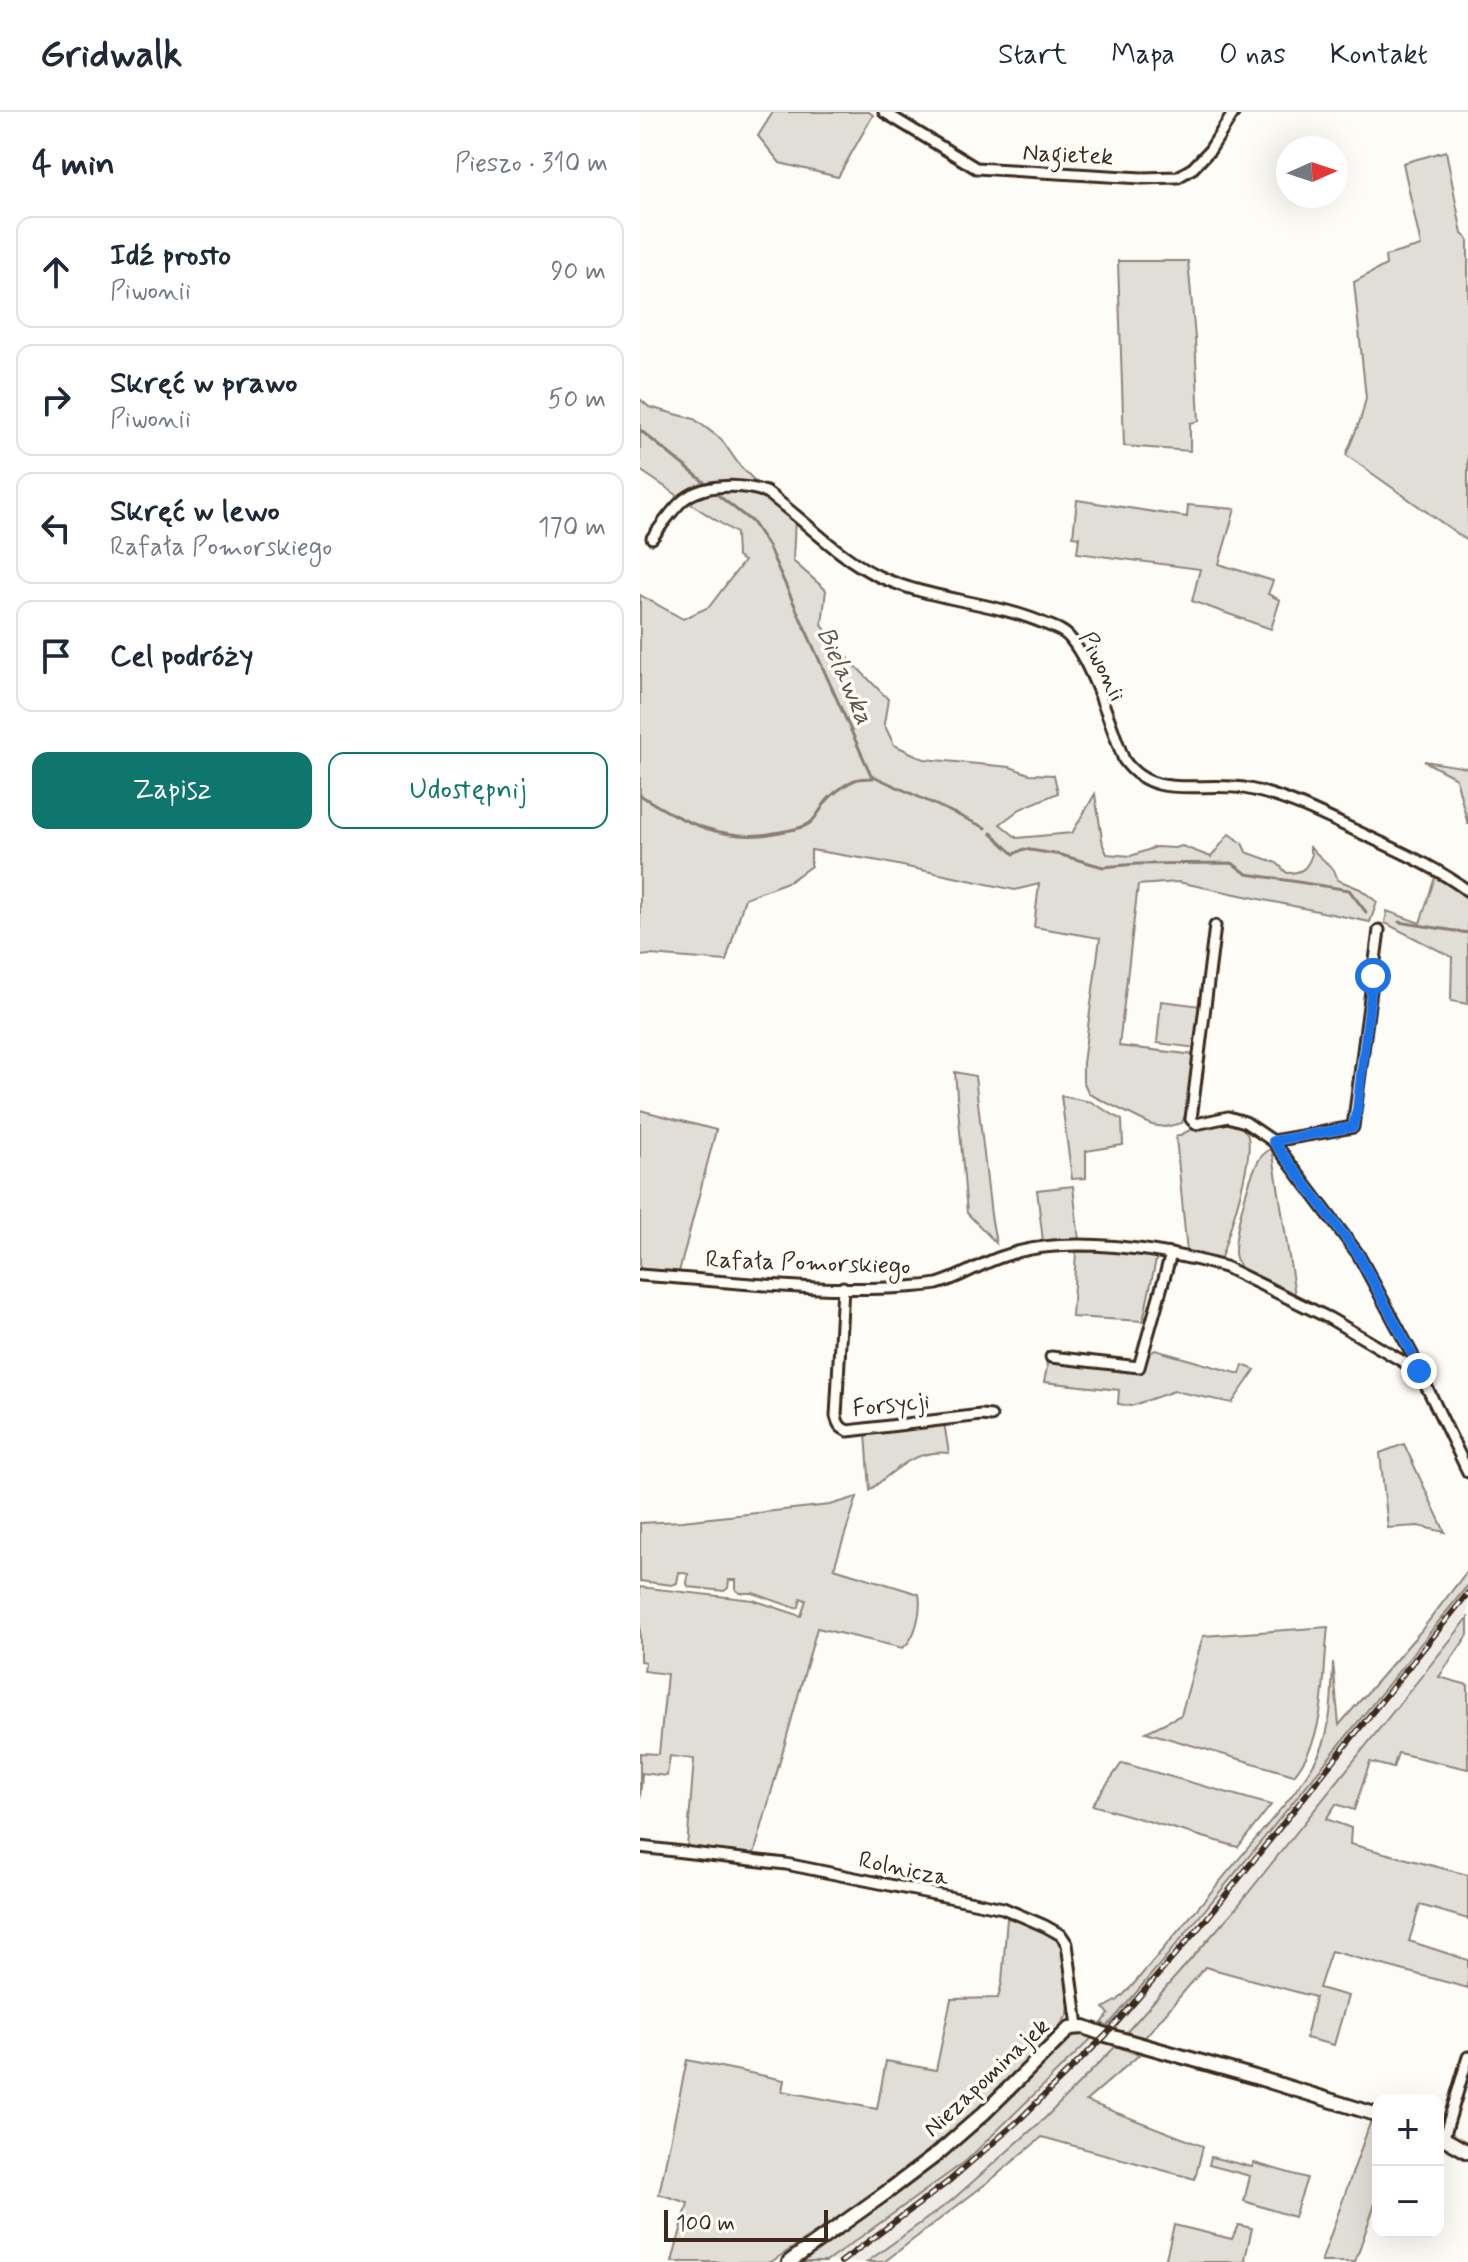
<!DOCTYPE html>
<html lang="pl">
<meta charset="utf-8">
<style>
body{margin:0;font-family:Mynerve,sans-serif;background:#f6f6f7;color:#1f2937}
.controls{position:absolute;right:24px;bottom:24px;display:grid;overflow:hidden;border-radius:16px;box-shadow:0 8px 32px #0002}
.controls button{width:72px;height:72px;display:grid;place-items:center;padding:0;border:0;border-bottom:2px solid #e0e1e3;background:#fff;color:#1f2937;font:40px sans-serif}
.compass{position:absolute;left:636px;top:24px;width:72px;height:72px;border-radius:50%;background:#fff;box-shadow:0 8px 32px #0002;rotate:87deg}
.scale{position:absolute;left:24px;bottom:20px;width:164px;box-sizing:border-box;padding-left:8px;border:4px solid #3b2a1e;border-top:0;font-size:22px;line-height:28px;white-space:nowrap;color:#3b2a1e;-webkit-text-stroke:6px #fdfcf7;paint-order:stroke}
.stop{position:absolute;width:24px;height:24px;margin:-18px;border:6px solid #1a73e8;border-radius:50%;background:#fff}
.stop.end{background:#1a73e8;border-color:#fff;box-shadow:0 2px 8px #0008}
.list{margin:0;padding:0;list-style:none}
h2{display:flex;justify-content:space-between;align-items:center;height:104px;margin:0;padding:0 32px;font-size:34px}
h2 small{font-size:26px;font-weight:400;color:#747a83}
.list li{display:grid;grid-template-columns:52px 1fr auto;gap:24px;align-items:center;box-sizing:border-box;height:112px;margin:0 16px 16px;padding:0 16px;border:2px solid #e0e1e3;border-radius:16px}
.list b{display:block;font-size:30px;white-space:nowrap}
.list p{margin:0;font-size:26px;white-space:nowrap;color:#747a83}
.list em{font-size:26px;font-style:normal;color:#747a83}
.actions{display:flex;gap:16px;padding:24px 32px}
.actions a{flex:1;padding:18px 0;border:2px solid #0f766e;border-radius:16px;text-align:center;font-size:28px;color:#0f766e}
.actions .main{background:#0f766e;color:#fff}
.icon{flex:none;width:44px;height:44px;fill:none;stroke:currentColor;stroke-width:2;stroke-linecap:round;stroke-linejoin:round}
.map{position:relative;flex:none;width:828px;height:2150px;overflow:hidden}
header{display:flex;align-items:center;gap:48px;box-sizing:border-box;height:112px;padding:0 40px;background:#fff;border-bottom:2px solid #e0e1e3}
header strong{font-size:38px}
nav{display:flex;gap:44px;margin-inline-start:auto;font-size:28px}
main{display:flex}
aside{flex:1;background:#fff}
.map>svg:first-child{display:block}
.built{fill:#efece7}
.green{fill:#e1ded7;stroke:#8e847a;stroke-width:2}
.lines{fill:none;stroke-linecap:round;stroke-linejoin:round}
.stream{stroke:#887d74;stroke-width:3}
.street-casing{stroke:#3b2a1e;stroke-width:15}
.secondary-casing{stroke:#3b2a1e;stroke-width:18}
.street{stroke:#fdfcf7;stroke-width:9}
.secondary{stroke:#fdfcf7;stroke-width:12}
.rail-casing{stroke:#3b2a1e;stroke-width:6}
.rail{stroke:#fdfcf7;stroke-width:3;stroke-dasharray:9;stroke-linecap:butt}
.route{stroke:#1a73e8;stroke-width:10}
.labels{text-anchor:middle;stroke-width:7;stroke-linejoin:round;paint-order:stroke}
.street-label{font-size:24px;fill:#3b2a1e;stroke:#fdfcf7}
.water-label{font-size:26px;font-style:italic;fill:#615349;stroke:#fdfcf7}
</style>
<header>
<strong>Gridwalk</strong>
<nav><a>Start</a><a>Mapa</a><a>O nas</a><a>Kontakt</a></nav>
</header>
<main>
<aside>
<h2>4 min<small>Pieszo · 310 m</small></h2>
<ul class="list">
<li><svg class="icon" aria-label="ahead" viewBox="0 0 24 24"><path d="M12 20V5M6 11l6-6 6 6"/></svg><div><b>Idź prosto</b><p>Piwonii</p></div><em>90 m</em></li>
<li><svg class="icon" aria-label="right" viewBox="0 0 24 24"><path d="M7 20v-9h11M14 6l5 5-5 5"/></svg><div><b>Skręć w prawo</b><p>Piwonii</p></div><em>50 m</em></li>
<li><svg class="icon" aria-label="left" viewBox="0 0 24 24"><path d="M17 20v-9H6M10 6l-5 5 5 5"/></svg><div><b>Skręć w lewo</b><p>Rafała Pomorskiego</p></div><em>170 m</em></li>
<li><svg class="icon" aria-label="arrive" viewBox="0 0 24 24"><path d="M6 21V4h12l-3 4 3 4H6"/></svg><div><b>Cel podróży</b></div></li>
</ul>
<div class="actions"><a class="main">Zapisz</a><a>Udostępnij</a></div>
</aside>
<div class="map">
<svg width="828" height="2150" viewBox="0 0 828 2150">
<rect width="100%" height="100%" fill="#fdfcf7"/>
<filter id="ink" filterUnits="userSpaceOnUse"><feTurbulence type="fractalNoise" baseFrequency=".0125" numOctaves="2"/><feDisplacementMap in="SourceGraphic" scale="16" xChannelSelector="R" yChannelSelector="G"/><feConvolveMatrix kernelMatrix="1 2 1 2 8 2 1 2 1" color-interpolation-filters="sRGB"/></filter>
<g filter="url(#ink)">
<g class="built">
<path d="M 828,1473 L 828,1506 L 596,1796 L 485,1922 L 467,1915 L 641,1707 L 713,1615 Z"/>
<path d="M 454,1924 L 476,1934 L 405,2006 L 311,2089 L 227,2150 L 186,2150 L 207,2137 L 386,1991 Z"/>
</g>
<g class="green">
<path d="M 133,0 L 229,0 L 233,3 L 198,65 L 140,51 L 118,24 Z"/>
<path d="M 806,39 L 822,122 L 828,127 L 828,429 L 706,343 L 721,306 L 726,286 L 714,170 L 746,153 L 745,144 L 781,134 L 763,51 Z"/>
<path d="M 478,149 L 548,149 L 555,226 L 559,309 L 550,311 L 550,339 L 484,334 Z"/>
<path d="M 0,287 L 9,295 L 54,307 L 81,327 L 100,354 L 121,375 L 111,373 L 40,385 L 0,358 Z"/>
<path d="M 91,375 L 126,382 L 155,406 L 153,449 L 186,478 L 182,513 L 203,541 L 248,587 L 244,612 L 254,633 L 284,647 L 370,655 L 389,662 L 414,663 L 418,681 L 380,697 L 360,712 L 377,726 L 432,721 L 455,682 L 463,733 L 467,742 L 491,744 L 516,735 L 534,736 L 542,734 L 571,745 L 589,722 L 602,731 L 606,740 L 637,751 L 647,761 C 662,761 667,757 672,742 L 670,740 L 670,735 L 694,758 L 698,768 L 720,777 L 737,790 L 730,810 L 538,770 L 498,773 L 479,934 L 555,943 L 550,989 L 542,1011 L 525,1015 L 512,1013 L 449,982 L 443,969 L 443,951 L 460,826 L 394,815 L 399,772 L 375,778 L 239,749 L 171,738 L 171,754 L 150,769 L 105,786 L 86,849 L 10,843 L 0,844 L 0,483 L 43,507 L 69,495 L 104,449 L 97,445 L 96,421 L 46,389 L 60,383 Z"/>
<path d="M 437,388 L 547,405 L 548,393 L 595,397 L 579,452 L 633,469 L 628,482 L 640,488 L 631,517 L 552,489 L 560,457 L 437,441 L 439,425 L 433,424 Z"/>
<path d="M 784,649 L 828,656 L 828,713 L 816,666 Z"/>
<path d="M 796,762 L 828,784 L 828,892 L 811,889 L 812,845 L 745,811 L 747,799 L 780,811 Z"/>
<path d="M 521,889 L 562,894 L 556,936 L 517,931 Z"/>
<path d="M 315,960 L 335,964 L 351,1103 L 356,1131 L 327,1101 Z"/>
<path d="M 421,984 L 451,990 L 482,1008 L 483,1033 L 446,1039 L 446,1066 L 432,1067 Z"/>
<path d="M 0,998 L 76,1018 L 39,1160 L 0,1158 Z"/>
<path d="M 583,1010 C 592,1012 600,1012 606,1020 C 618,1037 587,1126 580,1149 L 547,1141 L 536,1025 L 550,1018 Z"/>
<path d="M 632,1036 L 655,1183 L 602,1157 C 597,1151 595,1147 595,1140 C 595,1118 608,1067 619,1048 C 622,1042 627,1039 632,1036 Z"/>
<path d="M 433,1074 L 439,1128 L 403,1129 L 397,1078 Z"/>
<path d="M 466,1139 L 517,1143 L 503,1209 L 432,1205 L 436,1140 Z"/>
<path d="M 515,1238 L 600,1262 L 603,1253 L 615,1258 L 592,1291 L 534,1279 L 491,1294 L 478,1292 L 479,1278 L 404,1270 L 407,1255 L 406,1248 L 501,1260 L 504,1259 L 508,1243 Z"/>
<path d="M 304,1311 L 309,1341 C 274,1337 256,1358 230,1378 L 226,1321 Z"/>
<path d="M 764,1332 L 805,1420 L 778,1414 L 748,1416 L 740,1341 Z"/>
<path d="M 217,1385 L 194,1456 L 279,1482 C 282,1498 276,1526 263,1536 L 177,1516 L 115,1739 L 112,1742 L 47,1736 L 54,1647 L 30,1644 L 27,1664 L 2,1661 L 0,1688 L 0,1641 L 19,1642 L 27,1562 L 4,1559 L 5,1550 L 0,1549 L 0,1475 L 113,1488 L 161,1504 L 166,1488 L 161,1486 L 159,1495 L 155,1496 L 113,1481 L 100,1481 L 96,1478 L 96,1468 L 89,1468 L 88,1476 L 84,1479 L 49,1475 L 47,1472 L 48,1462 L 39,1460 L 37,1471 L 32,1473 L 0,1469 L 0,1411 L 42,1409 L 190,1393 Z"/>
<path d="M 828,1458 L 828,1473 C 709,1621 590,1770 467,1915 L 462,1911 L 469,1902 L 464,1896 L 478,1888 L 492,1874 L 650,1686 C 661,1671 673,1656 681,1638 C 692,1614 692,1576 693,1550 L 699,1613 L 780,1520 Z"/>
<path d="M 828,1506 L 828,1523 L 799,1565 L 828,1573 L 828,1657 L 758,1641 L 753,1656 L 730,1650 L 714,1698 L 696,1692 L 686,1707 L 711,1716 L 710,1732 L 828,1763 L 828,1807 L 780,1793 L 769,1829 L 828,1848 L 828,1876 L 691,1839 L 679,1876 L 708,1884 L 694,1933 L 666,1926 L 675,1885 L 565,1855 L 506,1924 L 506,1927 L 485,1922 L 596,1796 Z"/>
<path d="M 688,1515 C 682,1565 688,1622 654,1663 L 506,1620 L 541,1603 L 563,1524 Z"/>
<path d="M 482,1651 L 631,1693 L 598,1735 L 452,1693 Z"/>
<path d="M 367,1806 L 400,1815 L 414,1824 L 422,1833 L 426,1845 L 429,1893 L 428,1902 L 416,1919 L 387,1949 L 331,2003 L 273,2051 L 214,2095 L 131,2150 L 32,2150 L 48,2091 L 19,2082 L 47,1948 L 144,1968 L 142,1979 L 237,1997 L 246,1949 L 296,1958 L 311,1887 L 358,1886 L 362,1870 Z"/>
<path d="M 440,1920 L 447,1920 L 454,1924 L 326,2049 L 186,2150 L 161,2150 L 269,2071 L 308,2040 L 350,2005 L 423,1930 Z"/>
<path d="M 476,1934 L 499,1943 L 446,1989 L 563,2034 L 555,2067 L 402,2025 L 352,2067 L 244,2150 L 227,2150 L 311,2089 L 405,2006 Z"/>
<path d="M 730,2011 L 738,2013 L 738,2083 L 715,2150 L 681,2150 Z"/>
<path d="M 571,2045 L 612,2055 L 614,2051 L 667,2066 L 654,2105 L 604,2089 L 610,2064 L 569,2053 Z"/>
<path d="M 534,2113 L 592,2127 L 598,2113 L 612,2116 L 605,2147 L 607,2150 L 525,2150 Z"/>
</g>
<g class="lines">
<g class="stream">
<path d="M 0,318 L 68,373"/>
<path d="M 74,380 L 112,410 L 128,434 L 231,663 L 346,716"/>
<path d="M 0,683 C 43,711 88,732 140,720 C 150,718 162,717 170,711 C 176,706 181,697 185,691 C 191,683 205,672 215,668 C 220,666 228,666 233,666"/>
<path d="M 351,721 C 359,728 366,735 374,742 L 384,737 L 421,743 L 463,755 L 497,752 L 592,751 L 607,762 L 709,778 L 726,800"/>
<path d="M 759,810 L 828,821"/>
</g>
<defs>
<g id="street">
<path d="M 244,0 L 336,56 L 502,66 L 538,65 L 553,56 L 570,38 L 594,0"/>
<path d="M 12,426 C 21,414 30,401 40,391 C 61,370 101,372 126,380 C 164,407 196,444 238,464 C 292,489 354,489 408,513 C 416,516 424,519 429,525 C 452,551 471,615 484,648 C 513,689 560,669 604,676 C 647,684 686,705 725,723 C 761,740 796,755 828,779"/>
<path d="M 575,814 L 551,1007 L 556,1012 L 588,1005 L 605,1010 L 633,1029 L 718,1142 L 772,1242 L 779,1259"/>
<path d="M 633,1029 L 713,1015 L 739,818"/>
<path d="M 0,1163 C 88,1169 178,1181 266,1175 C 276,1174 287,1174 297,1172 C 320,1166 341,1151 364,1144 C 426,1122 523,1137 585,1155 L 689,1206 L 779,1259 L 828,1360"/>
<path d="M 203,1175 L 196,1304 C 198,1312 200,1316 208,1319 L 341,1303 L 351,1304"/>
<path d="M 411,1245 L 499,1255 L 531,1142"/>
<path d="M 0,1735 L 146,1752 L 363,1796 L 405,1814 L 421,1823 L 427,1832 L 438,1914"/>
<path d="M 804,2025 L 828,1945"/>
</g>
<g id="secondary">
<path d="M 798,2023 L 828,2040"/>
<path d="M 149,2150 L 247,2080 L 296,2043 L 344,2001 L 430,1916 L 444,1915 L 466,1923 L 615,1965 L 738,2003"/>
</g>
</defs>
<use href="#street" class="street-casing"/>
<use href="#secondary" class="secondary-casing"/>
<use href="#street" class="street"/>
<use href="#secondary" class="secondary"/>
<defs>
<path id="rail" d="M 201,2150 L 309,2069 L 377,2010 L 466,1923 L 568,1805 L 828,1481"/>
</defs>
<use href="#rail" class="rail-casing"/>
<use href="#rail" class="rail"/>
</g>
</g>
<g class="lines" filter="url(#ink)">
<path class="route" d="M 733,864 L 717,998 L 713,1015 L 633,1029 L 718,1142 L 772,1242 L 779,1259"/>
</g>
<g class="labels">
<g class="street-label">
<text transform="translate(428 42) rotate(3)" y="8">Nagietek</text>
<text transform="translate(463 554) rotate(63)" y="8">Piwonii</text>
<text transform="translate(168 1150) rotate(2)" y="8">Rafała Pomorskiego</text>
<text transform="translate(251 1292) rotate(-6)" y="8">Forsycji</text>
<text transform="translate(264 1756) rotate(12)" y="8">Rolnicza</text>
<text transform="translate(346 1965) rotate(-43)" y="8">Niezapominajek</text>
</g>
<g class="water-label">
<text transform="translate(206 563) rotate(66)" y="9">Bielawka</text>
</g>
</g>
</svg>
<div class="controls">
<button>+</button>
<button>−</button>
</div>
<svg class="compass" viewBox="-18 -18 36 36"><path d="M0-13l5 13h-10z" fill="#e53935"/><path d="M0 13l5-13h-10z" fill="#747a83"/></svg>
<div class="scale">100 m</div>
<div class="stop" style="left:733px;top:864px"></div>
<div class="stop end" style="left:779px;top:1259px"></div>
</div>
</main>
